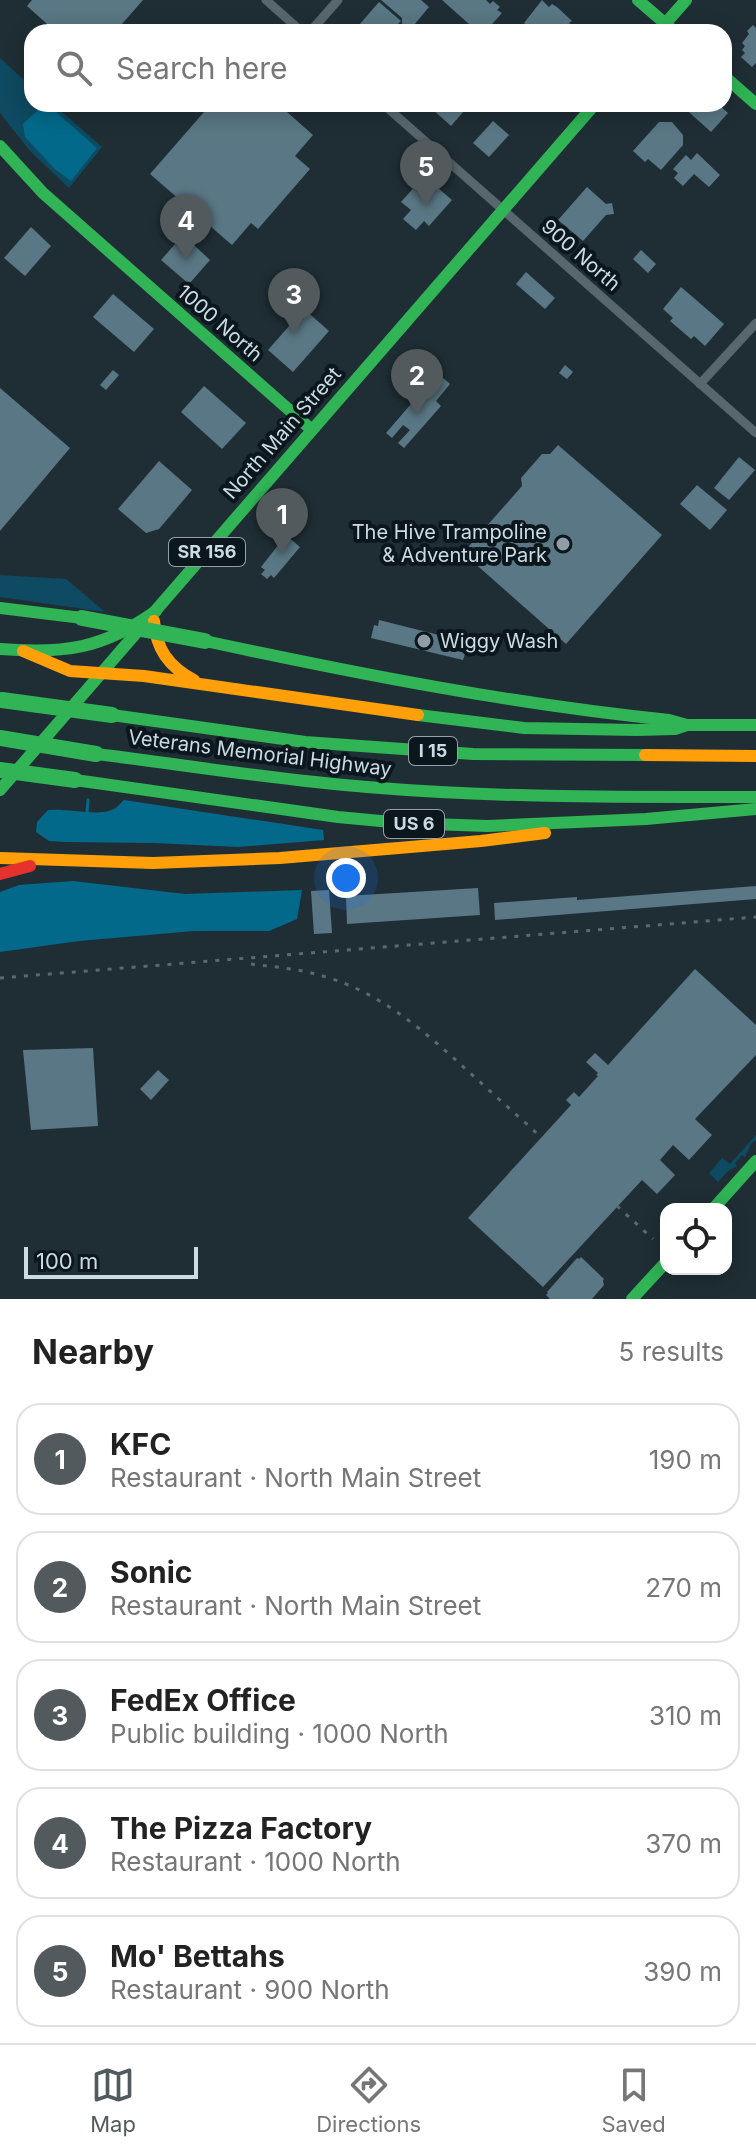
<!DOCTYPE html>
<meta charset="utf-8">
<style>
body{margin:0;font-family:Inter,sans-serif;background:#f6f6f6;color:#222}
.controls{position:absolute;right:24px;bottom:24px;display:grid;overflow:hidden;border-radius:16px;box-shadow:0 4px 20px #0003}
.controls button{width:72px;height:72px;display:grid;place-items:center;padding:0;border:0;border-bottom:2px solid #e0e0e0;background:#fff;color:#222;font:40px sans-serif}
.scale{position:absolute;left:24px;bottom:20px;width:174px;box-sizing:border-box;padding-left:8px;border:4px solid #ccdbe3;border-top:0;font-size:22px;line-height:28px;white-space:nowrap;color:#ccdbe3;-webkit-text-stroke:6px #0c171d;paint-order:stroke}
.you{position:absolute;left:346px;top:878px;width:28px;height:28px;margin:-20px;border:6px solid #fff;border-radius:50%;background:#1a73e8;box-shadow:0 0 0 12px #1a73e833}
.badge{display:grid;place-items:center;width:52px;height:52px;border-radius:50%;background:#535a5d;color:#fff;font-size:26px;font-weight:700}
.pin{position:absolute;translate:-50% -66px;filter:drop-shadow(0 2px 4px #0008)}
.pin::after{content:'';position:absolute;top:42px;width:28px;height:24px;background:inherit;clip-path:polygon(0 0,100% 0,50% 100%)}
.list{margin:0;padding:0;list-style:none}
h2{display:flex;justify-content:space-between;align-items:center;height:104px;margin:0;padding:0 32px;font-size:34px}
h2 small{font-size:26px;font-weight:400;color:#767676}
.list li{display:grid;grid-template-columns:52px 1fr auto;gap:24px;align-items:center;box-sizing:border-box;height:112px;margin:0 16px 16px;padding:0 16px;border:2px solid #e0e0e0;border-radius:24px}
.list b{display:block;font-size:30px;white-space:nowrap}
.list p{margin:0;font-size:26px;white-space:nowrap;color:#767676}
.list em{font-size:26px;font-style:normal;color:#767676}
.icon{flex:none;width:44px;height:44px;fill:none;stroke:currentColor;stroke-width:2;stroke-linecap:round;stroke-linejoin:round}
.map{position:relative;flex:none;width:756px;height:1299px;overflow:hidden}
.search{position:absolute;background:#fff;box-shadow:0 4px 20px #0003;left:24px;right:24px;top:24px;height:88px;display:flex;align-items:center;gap:20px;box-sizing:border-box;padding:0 28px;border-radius:24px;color:#767676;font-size:30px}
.sheet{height:744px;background:#fff}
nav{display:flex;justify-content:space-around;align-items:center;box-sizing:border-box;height:112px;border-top:2px solid #e0e0e0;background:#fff;font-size:22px;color:#767676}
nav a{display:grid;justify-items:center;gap:4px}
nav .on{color:#535a5d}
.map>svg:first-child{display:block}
.green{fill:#0e4a61}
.water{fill:#03698b}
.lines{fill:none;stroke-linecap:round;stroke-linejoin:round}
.stream{stroke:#03698b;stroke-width:3}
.building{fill:#597784}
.street{stroke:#58676e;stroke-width:9}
.fast{stroke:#30b455;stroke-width:12}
.slow{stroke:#ff9f0a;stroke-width:12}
.jam{stroke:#e5322d;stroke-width:12}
.rail{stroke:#5c696f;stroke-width:3;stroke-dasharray:4 8;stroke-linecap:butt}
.fast-bridge{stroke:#30b455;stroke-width:16}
.poi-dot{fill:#8f9ea6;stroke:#0c171d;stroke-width:3}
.labels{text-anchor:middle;stroke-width:8;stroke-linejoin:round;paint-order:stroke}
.shield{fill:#0c171d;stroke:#92a0a8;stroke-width:2}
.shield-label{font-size:18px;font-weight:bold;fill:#ccdbe3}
.street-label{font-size:20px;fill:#ccdbe3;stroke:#0c171d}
.poi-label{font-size:20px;fill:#ccdbe3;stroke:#0c171d;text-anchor:end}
</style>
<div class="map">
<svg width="756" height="1299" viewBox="0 0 756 1299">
<rect width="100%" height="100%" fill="#1f2e35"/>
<g class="green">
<path d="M 0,58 L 32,87 L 32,104 L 53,104 L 102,147 L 69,188 L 30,151 L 0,113 Z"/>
<path d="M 0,575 L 66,579 L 105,612 L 0,597 Z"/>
<path d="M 756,1135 L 756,1140 L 751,1144 L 745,1157 L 742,1155 L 735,1163 L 737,1166 L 728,1171 L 718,1182 L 709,1173 L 722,1158 L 730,1164 Z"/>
</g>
<g class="water">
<path d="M 49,106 L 97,148 L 71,181 L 55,169 L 25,137 L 23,124 L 38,110 Z"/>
<path d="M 124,800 L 323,830 L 324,840 L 238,847 L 154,843 L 66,842 L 49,841 L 36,832 L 37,822 L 48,810 C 67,808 99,817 114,809 C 118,807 120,803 124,800 Z"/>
<path d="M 73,881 L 185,894 L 302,890 L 297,919 L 269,931 L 194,931 L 79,941 L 0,952 L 0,892 L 19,885 Z"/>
</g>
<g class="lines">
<path class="stream" d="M 87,812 L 88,800"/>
</g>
<g class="building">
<path d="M 32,0 L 143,0 L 115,32 L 56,32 L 27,6 Z"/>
<path d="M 381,0 L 421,0 L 429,7 L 409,31 L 402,24 L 402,18 Z"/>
<path d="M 442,0 L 486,0 L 490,4 L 493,1 L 500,7 L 497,10 L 502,13 L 485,32 L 478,32 Z"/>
<path d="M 542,0 L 549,7 L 552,4 L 557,7 L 572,21 L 569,23 L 578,30 L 576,32 L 534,32 L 524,23 Z"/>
<path d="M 379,2 L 401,21 L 390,32 L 353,32 Z"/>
<path d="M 753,25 L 756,28 L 756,63 L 752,67 L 741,57 L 745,53 L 742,50 L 745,46 L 742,43 L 749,34 L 747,31 Z"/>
<path d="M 211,104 L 278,104 L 313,135 L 295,156 L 310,169 L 258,229 L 251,223 L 232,245 L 150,174 Z"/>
<path d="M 435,104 L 470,104 L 451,126 L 431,108 Z"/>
<path d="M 680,104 L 718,104 L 728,113 L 711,132 Z"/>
<path d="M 493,121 L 509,135 L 489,157 L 473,143 Z"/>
<path d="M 659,122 L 672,122 L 683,135 L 683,145 L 661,170 L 648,159 L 645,162 L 633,151 Z"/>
<path d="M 697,153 L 720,175 L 709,187 L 694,174 L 683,186 L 674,178 L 678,173 L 673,169 L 686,155 L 691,160 Z"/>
<path d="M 424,176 L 452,200 L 429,226 L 424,221 L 416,230 L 403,219 L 411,210 L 401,202 Z"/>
<path d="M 587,187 L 606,204 L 612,203 L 614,214 L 606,215 L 583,241 L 558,220 Z"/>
<path d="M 31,227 L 51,246 L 25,276 L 4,258 Z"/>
<path d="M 183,235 L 210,260 L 189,284 L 161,260 Z"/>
<path d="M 641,250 L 656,264 L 648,273 L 633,259 Z"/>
<path d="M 526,272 L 555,298 L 545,309 L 516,284 Z"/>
<path d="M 681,287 L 724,324 L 705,346 L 694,336 L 691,339 L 670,321 L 673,318 L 663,309 Z"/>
<path d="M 113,294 L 154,329 L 134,352 L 93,317 Z"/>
<path d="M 304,309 L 329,331 L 293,372 L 268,350 Z"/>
<path d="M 565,365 L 573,372 L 567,379 L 559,373 Z"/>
<path d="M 113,370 L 119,375 L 106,390 L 100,385 Z"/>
<path d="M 441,376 L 450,384 L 436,401 L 441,406 L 404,448 L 398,443 L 410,430 L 403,425 L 392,438 L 386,433 L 423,390 L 426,393 Z"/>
<path d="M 204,386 L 246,423 L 222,449 L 181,412 Z"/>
<path d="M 0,388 L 70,448 L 0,531 Z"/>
<path d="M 558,445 L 662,535 L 566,644 L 463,553 L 522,486 L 521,478 L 542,454 L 550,454 Z"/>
<path d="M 739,457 L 755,470 L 729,500 L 714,488 Z"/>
<path d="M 159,461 L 192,490 L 159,529 L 146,533 L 118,509 Z"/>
<path d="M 697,485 L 727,510 L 710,530 L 680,504 Z"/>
<path d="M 286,535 L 300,547 L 274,578 L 271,575 L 267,579 L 261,574 L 265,570 L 261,567 Z"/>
<path d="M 379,620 L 447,637 L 447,632 L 464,636 L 462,645 L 468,646 L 463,660 L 371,638 L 374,625 L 378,626 Z"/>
<path d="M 756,886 L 756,899 L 495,920 L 494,903 L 577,897 L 577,900 Z"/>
<path d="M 478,888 L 480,915 L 347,924 L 346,896 Z"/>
<path d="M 329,890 L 332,933 L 314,934 L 311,891 Z"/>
<path d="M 695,969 L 756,1025 L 756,1055 L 695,1119 L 712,1135 L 689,1160 L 673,1145 L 660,1160 L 675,1175 L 657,1194 L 642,1180 L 543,1287 L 468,1218 L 571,1105 L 566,1100 L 574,1092 L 579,1097 L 598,1076 L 596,1075 L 598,1073 L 586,1062 L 595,1053 L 608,1065 Z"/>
<path d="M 93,1048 L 98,1126 L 31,1130 L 23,1050 Z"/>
<path d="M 158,1070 L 169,1080 L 151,1100 L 140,1089 Z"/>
<path d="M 581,1257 L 604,1279 L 603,1281 L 604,1285 L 592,1299 L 550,1299 L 546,1295 L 548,1293 L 547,1292 L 577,1258 L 579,1259 Z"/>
</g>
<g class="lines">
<g class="street">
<path d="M 266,0 L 302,32"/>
<path d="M 310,32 L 338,0"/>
<path d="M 383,104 L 756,433"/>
<path d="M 700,384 L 756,323"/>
</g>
<g class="fast">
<path d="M 638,0 L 675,32"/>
<path d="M 658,32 L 686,0"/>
<path d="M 724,76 L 756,104"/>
<path d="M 0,146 L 43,193 L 312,430"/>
<path d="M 0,608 L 82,618"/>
<path d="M 205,641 C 359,674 512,704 669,720 L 687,725 L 756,725"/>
<path d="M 0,649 C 64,654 103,649 156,611"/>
<path d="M 112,715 L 305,742 L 473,754 L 645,755"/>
<path d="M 418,715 L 524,728 L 637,730 L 675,729 L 687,725"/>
<path d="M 96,754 C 186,765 277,780 367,787 C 497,798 627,797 756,797"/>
<path d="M 75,780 L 338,817 L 402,823 L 488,826 L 646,819 L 756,809"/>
<path d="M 0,790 L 595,104"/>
<path d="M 713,1209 L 756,1161"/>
<path d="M 632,1299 L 666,1262"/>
</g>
<g class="slow">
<path d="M 154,621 C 156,649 169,667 194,680"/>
<path d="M 23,651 L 70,671 L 144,676 L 418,715"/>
<path d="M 645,755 L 756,756"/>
<path d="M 0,858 L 153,863 L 280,858 L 481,841 L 545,833"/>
</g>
<path class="jam" d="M 0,874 L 30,866"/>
<g class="rail">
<path d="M 251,964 C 275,967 300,969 323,976 C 382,993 425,1032 469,1072 C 493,1094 518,1116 542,1138"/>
<path d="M 0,978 L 756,917"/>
<path d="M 617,1206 L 653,1239"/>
</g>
<g class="fast-bridge">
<path d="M 82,618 L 205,641"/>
<path d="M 2,700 L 112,715"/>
<path d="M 0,738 L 96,754"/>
<path d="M 0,770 L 75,780"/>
</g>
</g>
<g class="poi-dot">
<circle cx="563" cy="544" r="8"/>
<circle cx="424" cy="641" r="8"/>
</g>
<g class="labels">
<g class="shield">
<rect x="169" y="538" width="76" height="28" rx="6"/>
<rect x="409" y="737" width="48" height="28" rx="6"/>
<rect x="384" y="810" width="60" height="28" rx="6"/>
</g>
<g class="shield-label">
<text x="207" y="558">SR 156</text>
<text x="433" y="757">I 15</text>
<text x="414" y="830">US 6</text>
</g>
<g class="street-label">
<text transform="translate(581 255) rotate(41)" y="7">900 North</text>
<text transform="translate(220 323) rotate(41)" y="7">1000 North</text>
<text transform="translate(282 433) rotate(-49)" y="7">North Main Street</text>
<text transform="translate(260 753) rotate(7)" y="7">Veterans Memorial Highway</text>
</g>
<g class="poi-label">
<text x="547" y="539">The Hive Trampoline<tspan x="547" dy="23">&amp; Adventure Park</tspan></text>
<text x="440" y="648" text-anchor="start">Wiggy Wash</text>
</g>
</g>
</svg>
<div class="controls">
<button><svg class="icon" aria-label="locate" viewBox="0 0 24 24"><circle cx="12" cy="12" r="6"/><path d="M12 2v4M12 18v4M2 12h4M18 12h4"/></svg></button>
</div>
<div class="scale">100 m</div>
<div class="you"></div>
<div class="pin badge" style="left:282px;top:554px">1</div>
<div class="pin badge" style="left:417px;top:415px">2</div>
<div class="pin badge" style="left:294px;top:334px">3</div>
<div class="pin badge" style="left:186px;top:260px">4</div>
<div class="pin badge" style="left:426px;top:206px">5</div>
<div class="search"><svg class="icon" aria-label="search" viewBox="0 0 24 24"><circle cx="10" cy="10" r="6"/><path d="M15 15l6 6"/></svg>Search here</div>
</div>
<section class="sheet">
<h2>Nearby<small>5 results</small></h2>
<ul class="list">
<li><span class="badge">1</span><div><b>KFC</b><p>Restaurant · North Main Street</p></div><em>190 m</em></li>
<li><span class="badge">2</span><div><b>Sonic</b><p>Restaurant · North Main Street</p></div><em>270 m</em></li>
<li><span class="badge">3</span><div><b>FedEx Office</b><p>Public building · 1000 North</p></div><em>310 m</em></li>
<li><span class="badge">4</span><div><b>The Pizza Factory</b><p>Restaurant · 1000 North</p></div><em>370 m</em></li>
<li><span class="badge">5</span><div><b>Mo' Bettahs</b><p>Restaurant · 900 North</p></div><em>390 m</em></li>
</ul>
</section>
<nav>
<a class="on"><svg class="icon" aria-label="map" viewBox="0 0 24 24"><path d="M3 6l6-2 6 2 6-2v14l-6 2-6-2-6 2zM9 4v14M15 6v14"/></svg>Map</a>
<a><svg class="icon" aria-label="directions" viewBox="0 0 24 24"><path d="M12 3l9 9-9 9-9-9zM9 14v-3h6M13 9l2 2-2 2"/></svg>Directions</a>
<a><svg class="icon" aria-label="saved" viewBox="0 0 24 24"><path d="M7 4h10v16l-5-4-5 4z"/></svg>Saved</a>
</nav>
